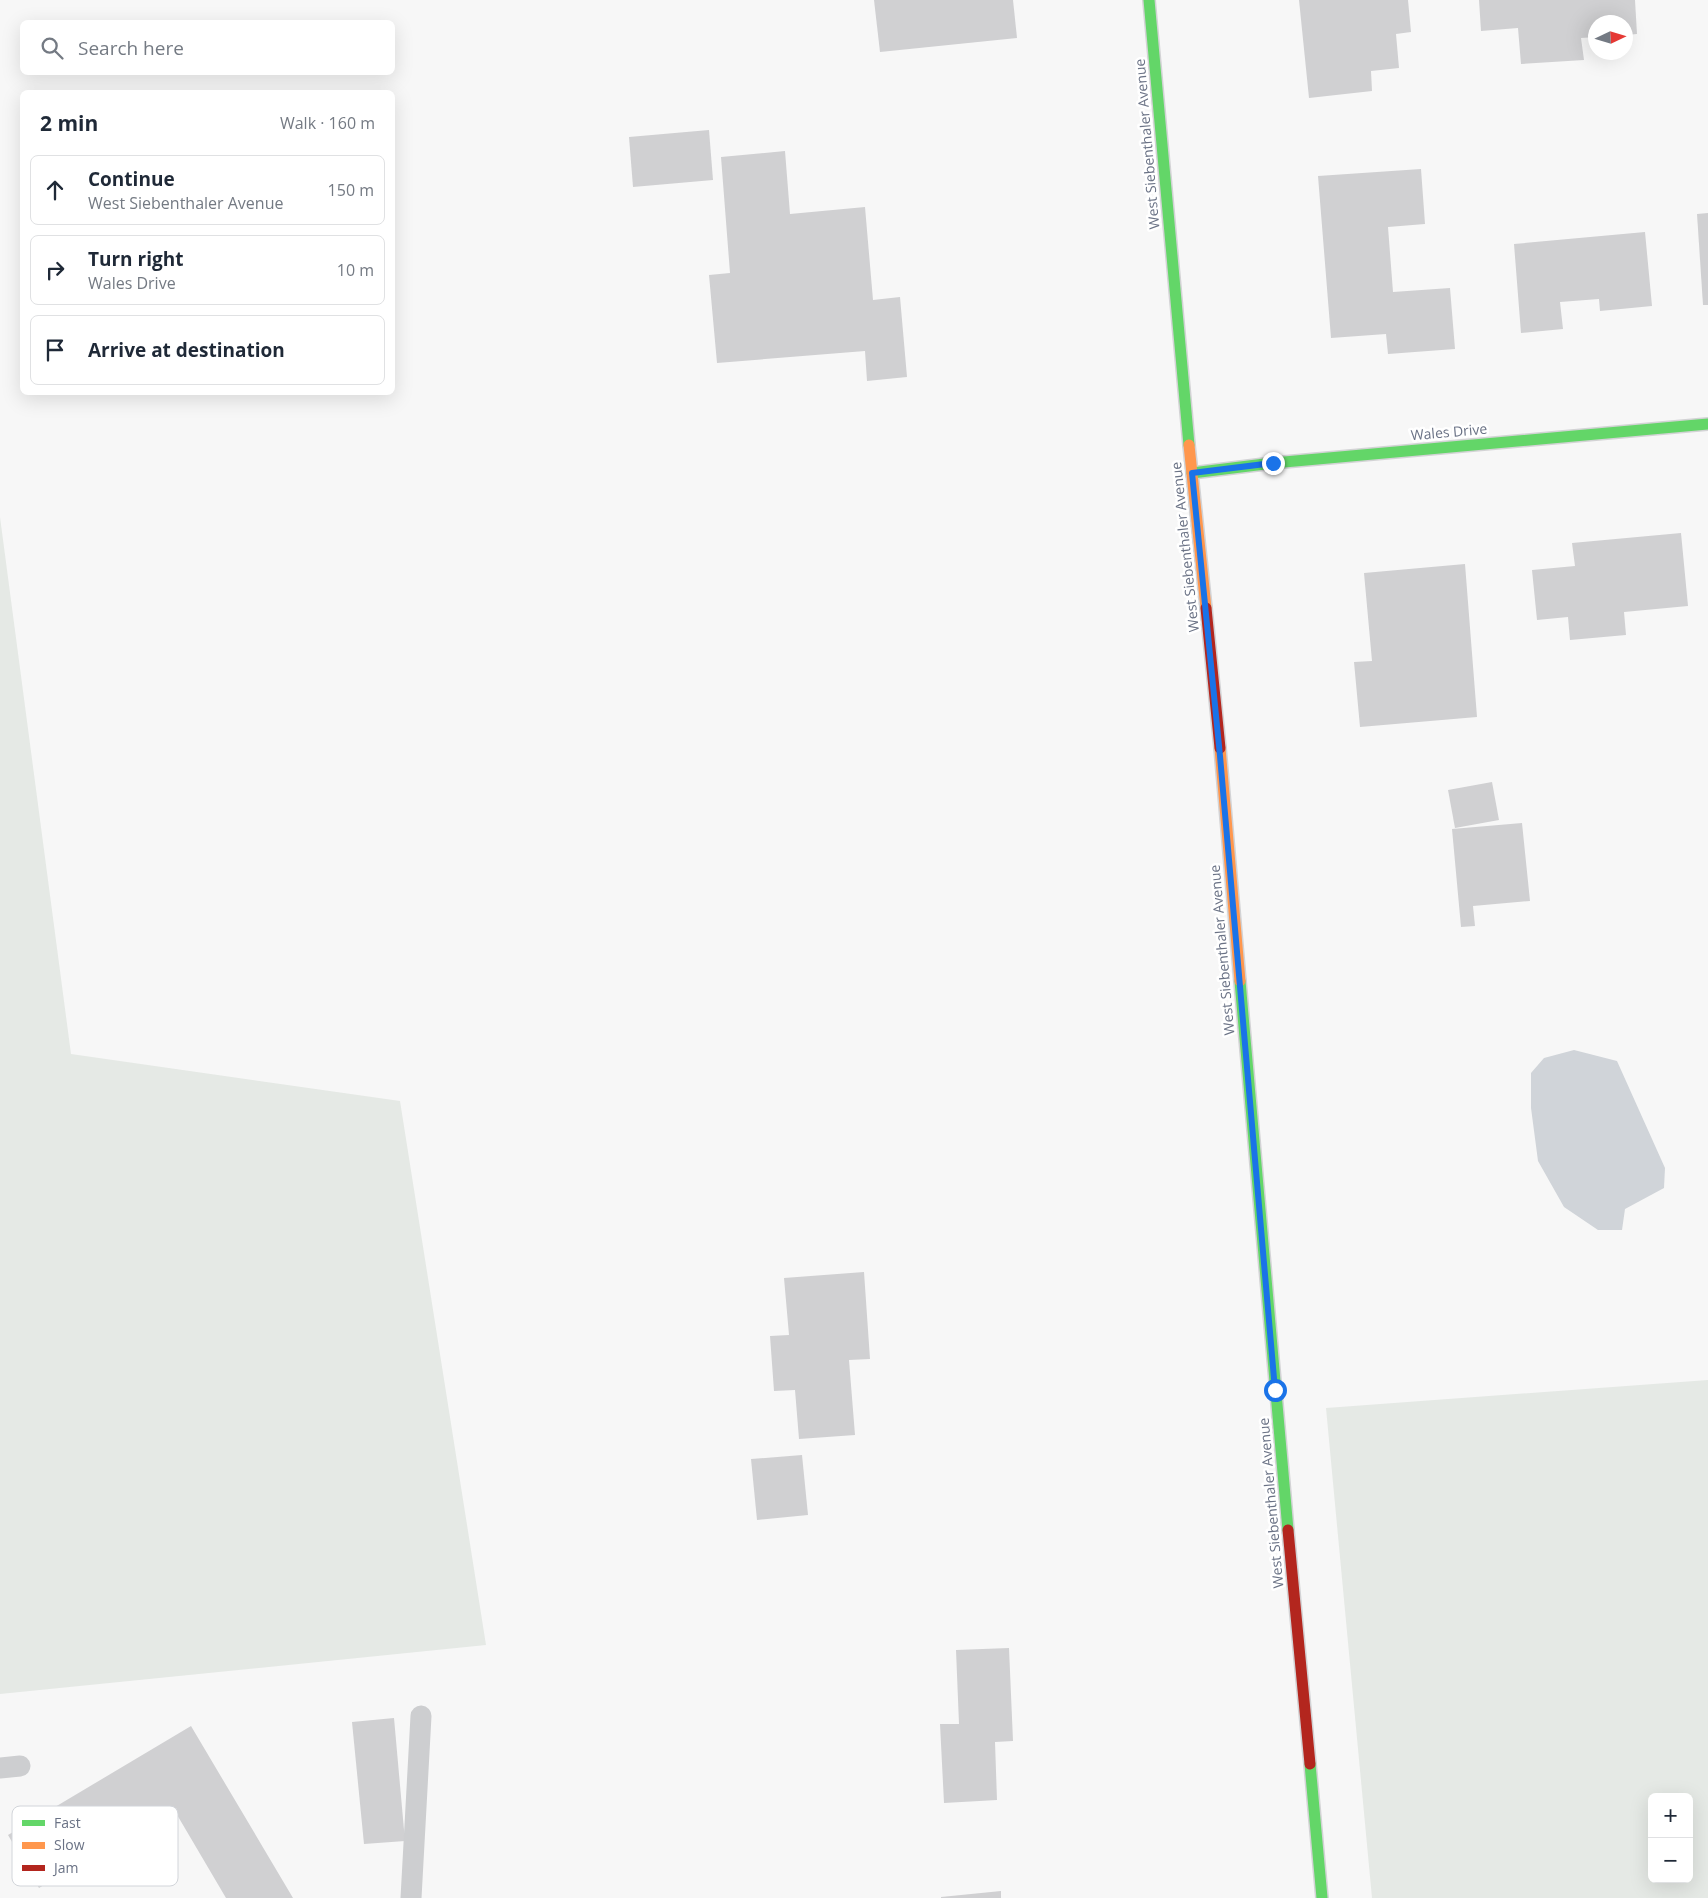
<!DOCTYPE html>
<meta charset="utf-8">
<style>
body{margin:0;font-family:"Open Sans",sans-serif;background:#f6f6f7;color:#1f2937}
.controls{position:absolute;right:15px;bottom:15px;display:grid;overflow:hidden;border-radius:8px;box-shadow:0 5px 20px #0002}
.controls button{width:45px;height:45px;display:grid;place-items:center;padding:0;border:0;border-bottom:1px solid #e0e1e3;background:#fff;color:#1f2937;font:25px sans-serif}
.compass{position:absolute;left:1588px;top:15px;width:45px;height:45px;border-radius:50%;background:#fff;box-shadow:0 5px 20px #0002;rotate:86deg}
.stop{position:absolute;width:15px;height:15px;margin:-11px;border:4px solid #1a73e8;border-radius:50%;background:#fff}
.stop.end{background:#1a73e8;border-color:#fff;box-shadow:0 1px 5px #0008}
.list{margin:0;padding:0;list-style:none}
h2{display:flex;justify-content:space-between;align-items:center;height:65px;margin:0;padding:0 20px;font-size:21px}
h2 small{font-size:16px;font-weight:400;color:#747a83}
.list li{display:grid;grid-template-columns:32px 1fr auto;gap:15px;align-items:center;box-sizing:border-box;height:70px;margin:0 10px 10px;padding:0 10px;border:1px solid #e0e1e3;border-radius:8px}
.list b{display:block;font-size:19px;white-space:nowrap}
.list p{margin:0;font-size:16px;white-space:nowrap;color:#747a83}
.list em{font-size:16px;font-style:normal;color:#747a83}
.icon{flex:none;width:28px;height:28px;fill:none;stroke:currentColor;stroke-width:2;stroke-linecap:round;stroke-linejoin:round}
.map{position:relative;flex:none;width:1708px;height:1898px;overflow:hidden}
.search{position:absolute;background:#fff;box-shadow:0 5px 20px #0002;left:20px;top:20px;width:375px;height:55px;display:flex;align-items:center;gap:12px;box-sizing:border-box;padding:0 18px;border-radius:8px;color:#747a83;font-size:19px}
.panel{position:absolute;background:#fff;box-shadow:0 5px 20px #0002;left:20px;top:90px;width:375px;height:305px;border-radius:8px}
.map>svg:first-child{display:block}
.green{fill:#e5e9e5;fill-rule:evenodd}
.water{fill:#d0d4d9}
.building{fill:#d0d0d2}
.lines{fill:none;stroke-linecap:round;stroke-linejoin:round}
.fast-casing{stroke:#d3d3d5;stroke-width:14}
.slow-casing{stroke:#d3d3d5;stroke-width:14}
.jam-casing{stroke:#d3d3d5;stroke-width:14}
.lane{stroke:#cdced0;stroke-width:21}
.fast{stroke:#63d668;stroke-width:11}
.slow{stroke:#ff974d;stroke-width:11}
.jam{stroke:#b3261e;stroke-width:11}
.route{stroke:#1a73e8;stroke-width:6}
.labels{text-anchor:middle;stroke-width:5;stroke-linejoin:round;paint-order:stroke}
.street-label{font-size:14px;fill:#6a7285;stroke:#fff}
.key{fill:#fff;stroke:#d2d5da;stroke-width:1}
.key-label{font-size:14px;fill:#6a7285}
</style>
<div class="map">
<svg width="1708" height="1898" viewBox="0 0 1708 1898">
<rect width="100%" height="100%" fill="#f7f7f7"/>
<g class="green">
<path d="M 0,517 L 71,1054 L 400,1101 L 486,1645 L 0,1694 Z"/>
<path d="M 1708,1380 L 1708,1898 L 1372,1898 L 1326,1408 ZM 1652,1797 L 1689,1797 L 1689,1879 L 1652,1879 Z"/>
</g>
<path class="water" d="M 1574,1050 L 1617,1061 L 1665,1168 L 1664,1188 L 1625,1209 L 1622,1230 L 1598,1230 L 1564,1207 L 1538,1161 L 1531,1108 L 1531,1073 L 1544,1058 Z"/>
<g class="building">
<path d="M 874,0 L 1013,0 L 1017,38 L 880,52 Z"/>
<path d="M 1299,0 L 1408,0 L 1411,32 L 1396,34 L 1399,68 L 1371,71 L 1372,91 L 1309,98 Z"/>
<path d="M 1479,0 L 1635,0 L 1637,34 L 1626,35 L 1626,22 L 1596,22 L 1596,37 L 1581,38 L 1584,60 L 1521,64 L 1518,28 L 1481,31 Z"/>
<path d="M 709,130 L 713,180 L 633,187 L 629,137 Z"/>
<path d="M 785,151 L 790,214 L 865,207 L 873,300 L 900,297 L 907,377 L 867,381 L 865,351 L 717,363 L 709,275 L 730,273 L 721,157 Z"/>
<path d="M 1421,169 L 1425,224 L 1388,227 L 1393,292 L 1450,288 L 1455,349 L 1388,354 L 1386,334 L 1331,338 L 1318,176 Z"/>
<path d="M 1708,213 L 1708,305 L 1703,305 L 1697,214 Z"/>
<path d="M 1645,232 L 1652,306 L 1600,311 L 1599,299 L 1560,302 L 1563,329 L 1521,333 L 1514,244 Z"/>
<path d="M 1681,533 L 1688,606 L 1624,612 L 1626,635 L 1570,640 L 1568,617 L 1537,620 L 1532,570 L 1575,566 L 1572,543 Z"/>
<path d="M 1465,564 L 1477,717 L 1360,727 L 1354,662 L 1372,661 L 1364,573 Z"/>
<path d="M 1492,782 L 1499,820 L 1455,828 L 1448,790 Z"/>
<path d="M 1522,823 L 1530,901 L 1473,906 L 1475,926 L 1461,927 L 1452,829 Z"/>
<path d="M 864,1272 L 870,1359 L 849,1360 L 855,1435 L 799,1439 L 795,1390 L 774,1391 L 770,1336 L 789,1335 L 784,1278 Z"/>
<path d="M 802,1455 L 808,1515 L 757,1520 L 751,1459 Z"/>
<path d="M 1009,1648 L 1013,1741 L 995,1742 L 997,1800 L 944,1803 L 940,1724 L 959,1724 L 956,1650 Z"/>
<path d="M 394,1718 L 405,1841 L 364,1844 L 352,1722 Z"/>
<path d="M 191,1726 L 293,1898 L 226,1898 L 173,1808 L 39,1888 L 8,1835 Z"/>
<path d="M 1001,1891 L 1001,1898 L 941,1898 L 941,1897 Z"/>
</g>
<g class="lines">
<defs>
<g id="fast">
<path d="M 1149,0 L 1189,445"/>
<path d="M 1192,473 L 1273,463 L 1708,424"/>
<path d="M 1240,981 L 1288,1530"/>
<path d="M 1310,1764 L 1322,1898"/>
</g>
<g id="slow">
<path d="M 1189,445 L 1206,608"/>
<path d="M 1220,748 L 1240,981"/>
</g>
<g id="jam">
<path d="M 1206,608 L 1220,748"/>
<path d="M 1288,1530 L 1310,1764"/>
</g>
</defs>
<use href="#fast" class="fast-casing"/>
<use href="#slow" class="slow-casing"/>
<use href="#jam" class="jam-casing"/>
<g class="lane">
<path d="M 0,1768 L 20,1766"/>
<path d="M 411,1898 L 421,1716"/>
</g>
<use href="#fast" class="fast"/>
<use href="#slow" class="slow"/>
<use href="#jam" class="jam"/>
</g>
<g class="lines">
<path class="route" d="M 1273,463 L 1192,473 L 1220,756 L 1275,1390"/>
</g>
<g class="labels">
<g class="street-label">
<text transform="translate(1147 144) rotate(-95)" y="5">West Siebenthaler Avenue</text>
<text transform="translate(1449 432) rotate(-5)" y="5">Wales Drive</text>
<text transform="translate(1185 547) rotate(-96)" y="5">West Siebenthaler Avenue</text>
<text transform="translate(1222 950) rotate(-95)" y="5">West Siebenthaler Avenue</text>
<text transform="translate(1271 1503) rotate(-95)" y="5">West Siebenthaler Avenue</text>
</g>
</g>
<rect x="12" y="1806" width="166" height="80" rx="8" class="key"/>
<rect x="22" y="1820" width="23" height="6" fill="#63d668"/>
<rect x="22" y="1842" width="23" height="7" fill="#ff974d"/>
<rect x="22" y="1865" width="23" height="6" fill="#b3261e"/>
<g class="key-label">
<text x="54" y="1828">Fast</text>
<text x="54" y="1850">Slow</text>
<text x="54" y="1873">Jam</text>
</g>
</svg>
<div class="controls">
<button>+</button>
<button>−</button>
</div>
<svg class="compass" viewBox="-18 -18 36 36"><path d="M0-13l5 13h-10z" fill="#e53935"/><path d="M0 13l5-13h-10z" fill="#747a83"/></svg>
<div class="stop" style="left:1275px;top:1390px"></div>
<div class="stop end" style="left:1273px;top:463px"></div>
<div class="search"><svg class="icon" aria-label="search" viewBox="0 0 24 24"><circle cx="10" cy="10" r="6"/><path d="M15 15l6 6"/></svg>Search here</div>
<section class="panel">
<h2>2 min<small>Walk · 160 m</small></h2>
<ul class="list">
<li><svg class="icon" aria-label="ahead" viewBox="0 0 24 24"><path d="M12 20V5M6 11l6-6 6 6"/></svg><div><b>Continue</b><p>West Siebenthaler Avenue</p></div><em>150 m</em></li>
<li><svg class="icon" aria-label="right" viewBox="0 0 24 24"><path d="M7 20v-9h11M14 6l5 5-5 5"/></svg><div><b>Turn right</b><p>Wales Drive</p></div><em>10 m</em></li>
<li><svg class="icon" aria-label="arrive" viewBox="0 0 24 24"><path d="M6 21V4h12l-3 4 3 4H6"/></svg><div><b>Arrive at destination</b></div></li>
</ul>
</section>
</div>
